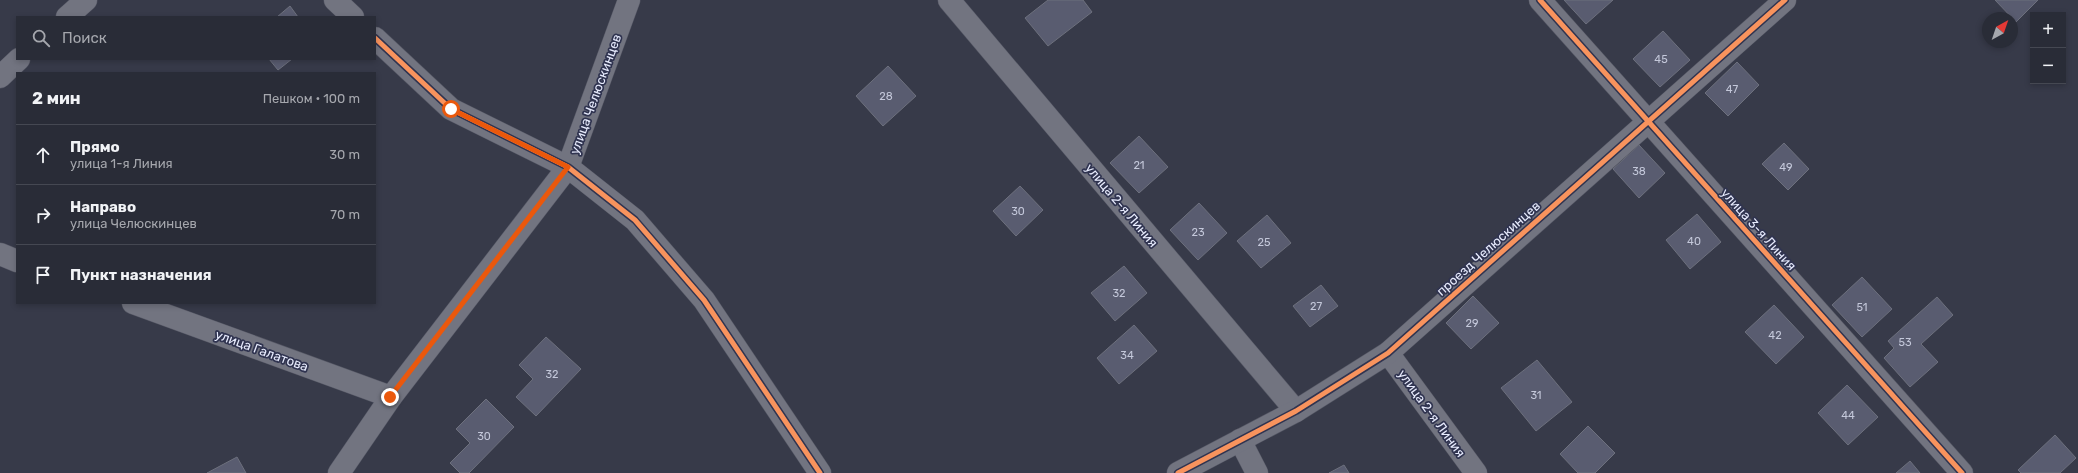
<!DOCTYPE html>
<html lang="ru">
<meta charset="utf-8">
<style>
body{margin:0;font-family:Rubik,sans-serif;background:#31343f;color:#f1f3f6}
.controls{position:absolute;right:12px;top:12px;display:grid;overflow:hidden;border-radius:0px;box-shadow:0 2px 6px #0003}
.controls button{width:36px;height:36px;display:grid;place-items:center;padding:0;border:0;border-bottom:1px solid #454852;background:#292c37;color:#f1f3f6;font:20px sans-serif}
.compass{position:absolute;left:1982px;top:12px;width:36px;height:36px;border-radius:50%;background:#292c37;box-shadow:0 2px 6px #0003;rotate:40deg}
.stop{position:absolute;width:12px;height:12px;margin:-9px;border:3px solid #ea580c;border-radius:50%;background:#fff}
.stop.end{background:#ea580c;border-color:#fff;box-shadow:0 1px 4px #0008}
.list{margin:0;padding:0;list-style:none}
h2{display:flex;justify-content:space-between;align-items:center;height:52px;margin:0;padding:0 16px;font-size:17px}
h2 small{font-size:13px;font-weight:400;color:#a5a7ad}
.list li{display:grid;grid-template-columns:26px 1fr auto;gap:12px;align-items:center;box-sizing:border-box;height:60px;padding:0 16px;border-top:1px solid #454852}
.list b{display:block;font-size:15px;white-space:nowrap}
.list p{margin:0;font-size:13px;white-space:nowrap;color:#a5a7ad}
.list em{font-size:13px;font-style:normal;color:#a5a7ad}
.icon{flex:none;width:22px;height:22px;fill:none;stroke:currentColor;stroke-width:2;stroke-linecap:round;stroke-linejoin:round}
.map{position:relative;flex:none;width:2078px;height:473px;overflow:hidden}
.search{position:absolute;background:#292c37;box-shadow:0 2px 6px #0003;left:16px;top:16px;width:360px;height:44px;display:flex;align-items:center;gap:10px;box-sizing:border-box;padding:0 14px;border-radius:0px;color:#a5a7ad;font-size:15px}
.panel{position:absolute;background:#292c37;box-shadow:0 2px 6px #0003;left:16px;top:72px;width:360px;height:232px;border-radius:0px}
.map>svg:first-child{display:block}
.building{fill:#595c70;stroke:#6d707d}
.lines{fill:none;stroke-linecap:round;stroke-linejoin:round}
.minor-casing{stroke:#555764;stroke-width:23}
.minor{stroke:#727480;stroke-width:22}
.cycleway-casing{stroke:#303450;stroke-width:8}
.cycleway{stroke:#f8935d;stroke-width:5}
.route{stroke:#ea580c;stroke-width:5}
.labels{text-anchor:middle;stroke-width:3.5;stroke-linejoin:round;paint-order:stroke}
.number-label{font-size:11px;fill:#c4c8da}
.street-label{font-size:13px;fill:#e8ecfe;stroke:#303450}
</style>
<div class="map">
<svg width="2078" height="473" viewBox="0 0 2078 473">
<rect width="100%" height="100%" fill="#373a49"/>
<g class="building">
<path d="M 1048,0 L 1083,0 L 1092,12 L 1048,46 L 1025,18 Z"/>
<path d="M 1564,0 L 1613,0 L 1586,24 Z"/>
<path d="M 1995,0 L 2038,0 L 2016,22 Z"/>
<path d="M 290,6 L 298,17 L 277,17 Z"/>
<path d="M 1663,31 L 1690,60 L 1660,87 L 1633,59 Z"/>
<path d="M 269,59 L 292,59 L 278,70 Z"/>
<path d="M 1737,62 L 1759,85 L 1728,116 L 1705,93 Z"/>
<path d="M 888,66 L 916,96 L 883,126 L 856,96 Z"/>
<path d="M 1139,136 L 1168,167 L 1139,193 L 1110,163 Z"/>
<path d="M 1784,143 L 1809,169 L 1788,190 L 1762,164 Z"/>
<path d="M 1639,145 L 1665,173 L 1639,198 L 1613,169 Z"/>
<path d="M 1020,186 L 1043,210 L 1016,236 L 993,211 Z"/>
<path d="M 1199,203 L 1227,233 L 1198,260 L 1170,230 Z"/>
<path d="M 1697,214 L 1721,242 L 1690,269 L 1666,240 Z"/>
<path d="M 1267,215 L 1291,243 L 1261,268 L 1237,241 Z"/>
<path d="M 1124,266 L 1147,293 L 1115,321 L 1091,293 Z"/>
<path d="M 1862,277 L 1892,309 L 1862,337 L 1832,305 Z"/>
<path d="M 1321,285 L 1338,306 L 1310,327 L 1293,306 Z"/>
<path d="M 1473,296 L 1499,323 L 1471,349 L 1446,323 Z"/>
<path d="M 1937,297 L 1953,315 L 1921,344 L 1938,362 L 1910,387 L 1884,358 L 1894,348 L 1888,341 Z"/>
<path d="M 1774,305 L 1804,337 L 1776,364 L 1745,332 Z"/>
<path d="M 1134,325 L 1157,351 L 1119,384 L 1097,358 Z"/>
<path d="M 546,337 L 581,369 L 536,416 L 516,397 L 533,379 L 519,365 Z"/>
<path d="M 1537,360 L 1572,402 L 1536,431 L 1501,388 Z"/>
<path d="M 1847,385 L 1878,417 L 1848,445 L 1818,413 Z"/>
<path d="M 486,399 L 514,427 L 469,473 L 460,473 L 450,463 L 470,443 L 456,429 Z"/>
<path d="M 1588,426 L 1615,453 L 1595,473 L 1578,473 L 1560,454 Z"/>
<path d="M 2055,435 L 2076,458 L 2060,473 L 2021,473 L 2018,470 Z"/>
<path d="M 237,457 L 246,473 L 207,473 Z"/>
<path d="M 1910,461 L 1920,473 L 1896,473 Z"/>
<path d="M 1344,465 L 1349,473 L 1329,473 Z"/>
</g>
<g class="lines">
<defs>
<g id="minor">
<path d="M 335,0 L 353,17"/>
<path d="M 949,0 L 1296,411"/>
<path d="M 1540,0 L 1962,473"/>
<path d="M 67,17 L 86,0"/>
<path d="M 375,38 L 451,109 L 568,167 L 635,220 L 704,300 L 820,473"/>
<path d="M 0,77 L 19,59"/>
<path d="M 0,254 L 17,261"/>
<path d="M 133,303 L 391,397"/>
<path d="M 1388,353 L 1476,473"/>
<path d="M 1240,440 L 1257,473"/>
<path d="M 339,473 L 391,397 L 568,167 L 629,0"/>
<path d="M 1178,473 L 1296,411 L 1388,353 L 1785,0"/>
</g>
</defs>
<use href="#minor" class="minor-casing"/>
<use href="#minor" class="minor"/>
<defs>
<g id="cycleway">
<path d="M 1540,0 L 1962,473"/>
<path d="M 375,38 L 451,109 L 568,167 L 635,220 L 704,300 L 820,473"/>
<path d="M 1178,473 L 1296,411 L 1388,353 L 1785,0"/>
</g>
</defs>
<use href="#cycleway" class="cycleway-casing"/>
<use href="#cycleway" class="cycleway"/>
</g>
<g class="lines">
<path class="route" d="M 390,397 L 568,167 L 451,109"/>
</g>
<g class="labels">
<g class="number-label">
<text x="1661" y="63">45</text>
<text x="1732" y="93">47</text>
<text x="886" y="100">28</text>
<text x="1139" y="169">21</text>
<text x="1786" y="171">49</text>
<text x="1639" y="175">38</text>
<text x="1018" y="215">30</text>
<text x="1198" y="236">23</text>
<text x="1694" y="245">40</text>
<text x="1264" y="246">25</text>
<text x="1119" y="297">32</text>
<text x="1316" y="310">27</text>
<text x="1862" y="311">51</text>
<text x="1472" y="327">29</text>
<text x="1775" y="339">42</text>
<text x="1905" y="346">53</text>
<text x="1127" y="359">34</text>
<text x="552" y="378">32</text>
<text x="1536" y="399">31</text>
<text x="1848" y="419">44</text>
<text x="484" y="440">30</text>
</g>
<g class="street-label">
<text transform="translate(595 94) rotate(-70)" y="5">улица Челюскинцев</text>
<text transform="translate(1122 205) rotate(50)" y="5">улица 2-я Линия</text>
<text transform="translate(1759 229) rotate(48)" y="5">улица 3-я Линия</text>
<text transform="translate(1488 248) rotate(-42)" y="5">проезд Челюскинцев</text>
<text transform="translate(262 350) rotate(20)" y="5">улица Галатова</text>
<text transform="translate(1432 413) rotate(54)" y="5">улица 2-я Линия</text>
</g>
</g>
</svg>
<div class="controls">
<button>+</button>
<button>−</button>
</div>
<svg class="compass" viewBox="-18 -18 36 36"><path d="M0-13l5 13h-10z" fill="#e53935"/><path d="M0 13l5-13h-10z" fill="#a5a7ad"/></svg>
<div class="stop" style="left:451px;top:109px"></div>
<div class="stop end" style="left:390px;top:397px"></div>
<div class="search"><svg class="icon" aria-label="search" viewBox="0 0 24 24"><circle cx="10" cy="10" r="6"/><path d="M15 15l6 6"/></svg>Поиск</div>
<section class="panel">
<h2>2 мин<small>Пешком · 100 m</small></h2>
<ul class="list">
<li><svg class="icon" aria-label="ahead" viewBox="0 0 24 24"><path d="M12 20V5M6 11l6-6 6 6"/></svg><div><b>Прямо</b><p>улица 1-я Линия</p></div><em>30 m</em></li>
<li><svg class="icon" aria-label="right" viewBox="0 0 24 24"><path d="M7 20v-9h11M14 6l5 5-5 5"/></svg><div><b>Направо</b><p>улица Челюскинцев</p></div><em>70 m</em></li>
<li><svg class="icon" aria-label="arrive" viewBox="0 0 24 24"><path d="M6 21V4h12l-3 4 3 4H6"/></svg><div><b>Пункт назначения</b></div></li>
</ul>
</section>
</div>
